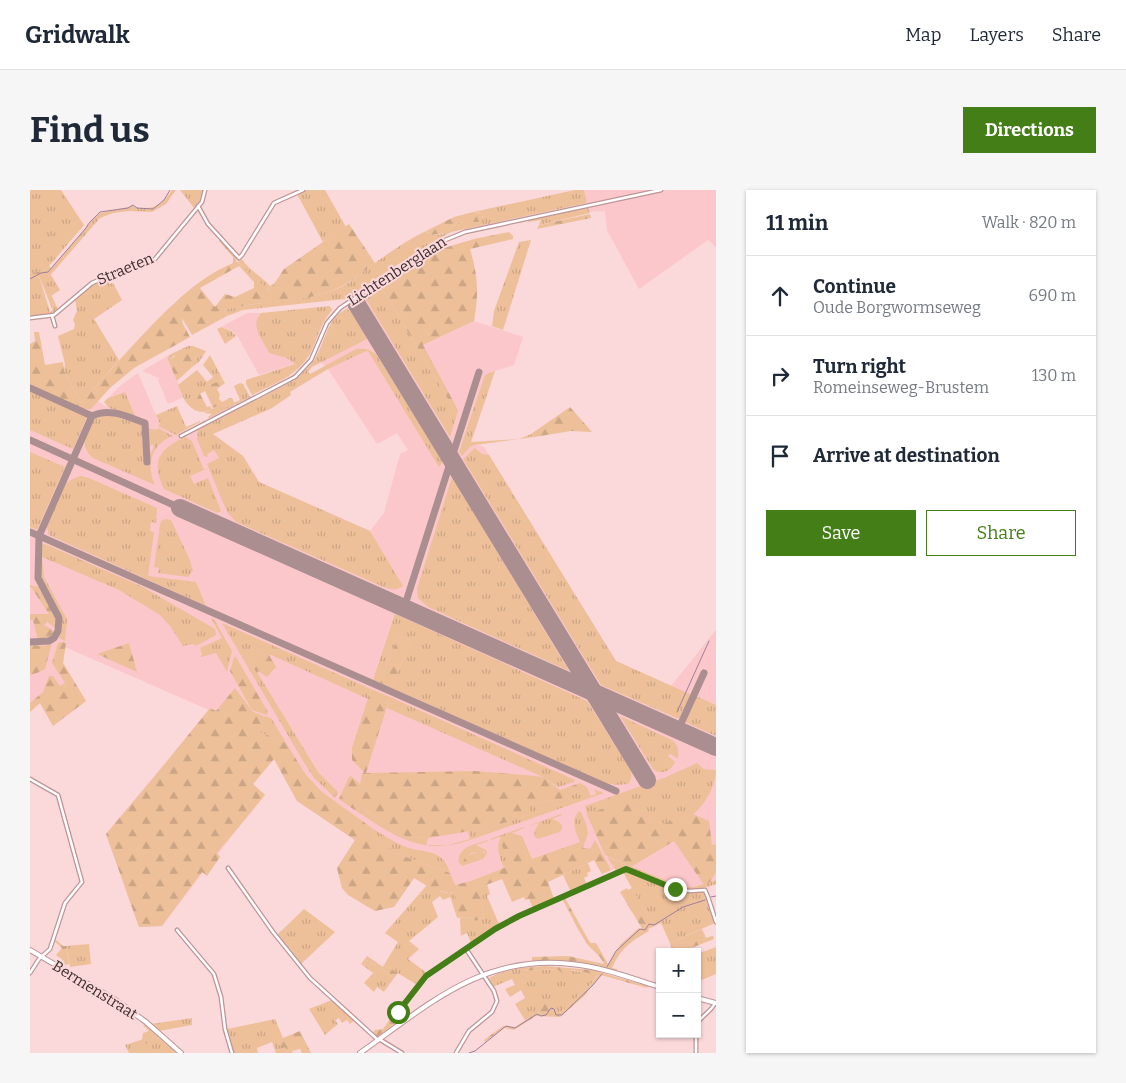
<!DOCTYPE html>
<meta charset="utf-8">
<style>
body{margin:0;font-family:Bitter,serif;background:#f6f6f7;color:#1f2937}
.controls{position:absolute;right:15px;bottom:15px;display:grid;overflow:hidden;border-radius:0px;box-shadow:0 1px 4px #0004}
.controls button{width:45px;height:45px;display:grid;place-items:center;padding:0;border:0;border-bottom:1px solid #e0e1e3;background:#fff;color:#1f2937;font:25px sans-serif}
.stop{position:absolute;width:15px;height:15px;margin:-11px;border:4px solid #437e17;border-radius:50%;background:#fff}
.stop.end{background:#437e17;border-color:#fff;box-shadow:0 1px 5px #0008}
.list{margin:0;padding:0;list-style:none}
h2{display:flex;justify-content:space-between;align-items:center;height:65px;margin:0;padding:0 20px;font-size:21px}
h2 small{font-size:16px;font-weight:400;color:#747a83}
.list li{display:grid;grid-template-columns:32px 1fr auto;gap:15px;align-items:center;box-sizing:border-box;height:80px;padding:0 20px;border-top:1px solid #e0e1e3}
.list b{display:block;font-size:19px;white-space:nowrap}
.list p{margin:0;font-size:16px;white-space:nowrap;color:#747a83}
.list em{font-size:16px;font-style:normal;color:#747a83}
.actions{display:flex;gap:10px;padding:15px 20px}
.actions a{flex:1;padding:11px 0;border:1px solid #437e17;border-radius:0px;text-align:center;font-size:18px;color:#437e17}
.actions .main{background:#437e17;color:#fff}
.icon{flex:none;width:28px;height:28px;fill:none;stroke:currentColor;stroke-width:2;stroke-linecap:round;stroke-linejoin:round}
.map{position:relative;flex:none;width:686px;height:863px;overflow:hidden;border-radius:0px}
header{display:flex;align-items:center;gap:30px;box-sizing:border-box;height:70px;padding:0 25px;background:#fff;border-bottom:1px solid #e0e1e3}
header strong{font-size:24px}
nav{display:flex;gap:28px;margin-inline-start:auto;font-size:18px}
.intro{display:flex;align-items:center;justify-content:space-between;box-sizing:border-box;height:120px;padding:0 30px}
h1{margin:0;font-size:35px}
.button{padding:12px 22px;border-radius:0px;background:#437e17;color:#fff;font-size:18px;font-weight:700}
main{display:flex;gap:30px;padding:0 30px}
aside{flex:1;background:#fff;border-radius:0px;box-shadow:0 1px 4px #0004}
.map>svg:first-child{display:block}
.built{fill:#fbc7ca}
.grass{fill:url(#grass-tufts)}
.forest{fill:url(#forest-firs);fill-rule:evenodd}
.lines{fill:none;stroke-linecap:round;stroke-linejoin:round}
.stream{stroke:#a07e9e;stroke-width:1}
.taxiway{stroke:#aa8e90;stroke-width:7}
.runway{stroke:#aa8e90;stroke-width:18}
.street-casing{stroke:#bd9497;stroke-width:5}
.secondary-casing{stroke:#bd9497;stroke-width:6}
.street{stroke:#fff;stroke-width:2.5}
.secondary{stroke:#fff;stroke-width:4}
.route{stroke:#437e17;stroke-width:6}
.labels{text-anchor:middle;stroke-width:4;stroke-linejoin:round;paint-order:stroke}
.street-label{font-size:15px;fill:#3d2d2e;stroke:#fbd8da}
</style>
<header>
<strong>Gridwalk</strong>
<nav><a>Map</a><a>Layers</a><a>Share</a></nav>
</header>
<div class="intro"><h1>Find us</h1><a class="button">Directions</a></div>
<main>
<div class="map">
<svg width="686" height="863" viewBox="0 0 686 863">
<defs>
<pattern id="grass-tufts" width="24" height="20" patternUnits="userSpaceOnUse" patternTransform="scale(1.25)"><rect width="24" height="20" fill="#edc09a"/><path d="M3 7l-1-3M5 7V3M7 7l1-3M15 17l-1-3M17 17v-4M19 17l1-3" fill="none" stroke="#cca585"/></pattern>
<pattern id="forest-firs" width="22" height="20" patternUnits="userSpaceOnUse" patternTransform="scale(1.25)"><rect width="22" height="20" fill="#edc09a"/><path d="M5 1l3.5 6h-7zM16 11l3.5 6h-7z" fill="#cca585"/></pattern>
</defs>
<rect width="100%" height="100%" fill="#fbd8da"/>
<g class="built">
<path d="M 554,0 L 686,0 L 686,57 L 678,50 L 609,99 L 577,40 L 575,21 L 559,22 Z"/>
<path d="M 350,95 L 387,158 L 444,131 L 493,147 L 484,175 L 465,181 L 441,252 L 454,257 L 586,471 L 641,496 L 685,441 L 686,441 L 686,694 L 676,698 L 650,698 L 590,676 L 572,684 L 564,670 L 516,693 L 509,676 L 453,696 L 431,720 L 425,703 L 402,699 L 384,688 L 364,717 L 318,705 L 312,698 L 307,678 L 325,650 L 267,611 L 244,569 L 223,594 L 235,605 L 173,682 L 132,736 L 109,737 L 76,644 L 179,520 L 35,457 L 33,473 L 56,511 L 23,536 L 10,513 L 0,522 L 0,183 L 60,207 L 79,218 L 95,202 L 78,208 L 92,194 L 108,183 L 130,235 L 155,247 L 176,236 L 183,244 L 213,266 L 229,292 L 340,341 L 354,323 L 370,264 L 378,260 L 367,243 L 347,254 L 298,179 L 291,172 L 298,139 L 304,129 L 313,121 Z"/>
<path d="M 217,123 L 231,123 L 228,126 L 239,162 L 258,168 L 265,174 L 229,185 L 208,147 L 201,140 L 191,137 Z"/>
<path d="M 139,165 L 139,172 L 154,207 L 138,214 L 128,190 L 129,188 L 112,181 Z"/>
</g>
<g class="grass">
<path d="M 0,0 L 31,0 L 54,35 L 19,76 L 14,80 L 0,84 Z"/>
<path d="M 142,0 L 146,0 L 136,14 L 122,22 L 99,21 L 83,23 L 70,28 L 24,81 L 21,79 L 56,38 C 59,32 65,28 70,23 L 103,16 C 108,19 110,18 115,18 C 129,18 134,11 142,0 Z"/>
<path d="M 150,0 L 174,0 L 172,9 L 164,18 Z"/>
<path d="M 276,0 L 295,0 L 316,37 L 293,52 L 267,4 Z"/>
<path d="M 545,0 L 554,0 L 557,13 L 421,42 L 401,53 L 315,109 L 213,120 L 197,126 L 194,120 C 233,109 276,114 313,96 C 322,91 330,84 338,78 C 356,65 375,51 396,41 C 401,47 408,45 416,43 L 425,34 L 453,27 L 450,23 L 443,22 Z"/>
<path d="M 558,18 L 560,23 L 509,35 L 511,30 L 498,32 L 498,30 Z"/>
<path d="M 501,50 L 473,140 L 462,136 L 464,121 L 489,52 Z"/>
<path d="M 212,69 C 219,81 231,85 240,96 L 246,92 L 242,100 C 229,97 218,82 208,72 Z"/>
<path d="M 21,85 L 30,100 L 21,106 L 13,90 Z"/>
<path d="M 9,86 L 20,122 L 23,120 L 21,116 L 24,114 L 29,119 L 23,124 L 0,127 L 0,89 Z"/>
<path d="M 76,88 L 79,94 L 83,93 L 92,110 L 64,129 L 89,170 L 51,213 L 34,181 L 35,174 L 28,146 L 44,139 L 45,134 L 43,130 L 47,121 L 45,109 L 64,93 Z"/>
<path d="M 350,95 L 427,224 L 420,247 L 334,106 Z"/>
<path d="M 300,116 L 302,120 C 291,133 288,147 281,162 C 269,185 244,194 222,205 L 216,194 L 216,190 L 265,174 L 257,168 L 239,163 C 233,150 219,135 231,123 Z"/>
<path d="M 317,119 L 321,122 L 337,149 L 282,177 L 278,182 L 280,184 L 326,159 C 334,158 339,159 346,164 L 413,272 L 409,277 L 338,161 L 334,162 L 298,179 L 260,202 L 261,205 L 242,218 L 183,244 L 213,266 L 229,292 L 340,341 L 373,396 C 365,402 357,399 349,395 L 206,332 L 197,322 L 177,274 L 189,268 L 184,260 L 177,264 L 178,267 L 174,266 L 167,249 L 168,240 L 263,191 C 272,184 282,175 287,165 C 295,151 299,125 317,119 Z"/>
<path d="M 191,137 L 201,141 L 206,146 L 195,154 L 187,139 Z"/>
<path d="M 158,156 L 163,156 L 176,161 L 169,172 L 162,177 L 161,173 L 164,168 L 168,167 L 164,163 L 143,166 L 138,170 L 139,165 Z"/>
<path d="M 180,165 L 193,190 L 176,196 L 175,201 L 170,204 L 166,204 L 164,197 L 164,206 L 155,211 L 148,195 L 167,180 L 177,192 L 183,187 L 173,175 Z"/>
<path d="M 465,181 L 441,252 L 489,249 L 501,244 L 504,247 L 445,255 L 440,257 L 432,266 L 429,262 L 455,185 Z"/>
<path d="M 210,193 L 213,194 L 220,207 L 179,228 L 178,227 L 182,224 L 174,223 L 188,216 L 199,215 L 210,210 L 204,196 Z"/>
<path d="M 0,202 L 57,227 L 43,259 L 0,240 Z"/>
<path d="M 95,202 L 105,226 L 79,218 L 74,212 L 78,208 Z"/>
<path d="M 147,216 L 156,237 L 170,231 L 170,232 L 146,245 L 128,236 L 130,234 L 126,225 Z"/>
<path d="M 78,224 L 112,235 L 115,275 L 119,273 L 118,267 L 124,258 L 123,254 L 119,256 L 118,255 L 117,238 L 127,240 L 128,238 L 143,246 C 121,254 116,275 125,295 L 63,268 C 45,253 57,226 78,224 Z"/>
<path d="M 155,247 L 162,251 L 174,280 L 160,286 L 164,294 L 178,288 L 191,321 L 187,323 L 134,299 C 121,271 128,260 155,247 Z"/>
<path d="M 445,258 L 452,264 L 459,265 L 586,471 L 662,505 L 652,528 L 647,528 L 571,495 L 433,269 Z"/>
<path d="M 0,262 L 35,277 L 7,340 L 0,337 Z"/>
<path d="M 52,286 L 61,289 L 127,318 L 126,333 L 121,332 L 120,341 L 124,342 L 118,386 L 166,392 L 176,416 L 19,345 L 16,334 C 23,315 30,289 52,286 Z"/>
<path d="M 422,287 L 539,481 L 398,417 L 388,408 L 387,399 Z"/>
<path d="M 135,329 L 141,330 L 159,368 L 163,381 L 158,387 L 128,383 L 129,378 L 124,377 L 130,335 L 131,331 Z"/>
<path d="M 15,354 L 113,397 L 185,439 L 186,445 L 166,456 L 164,454 L 153,456 L 140,436 L 130,425 L 89,400 L 12,367 L 14,387 L 37,429 L 35,451 L 29,448 L 32,430 L 11,389 L 10,355 Z"/>
<path d="M 365,424 L 557,511 L 600,579 C 602,584 602,589 598,594 L 585,595 L 573,592 L 362,498 L 380,450 L 368,446 L 350,493 L 343,490 Z"/>
<path d="M 181,428 L 184,429 L 202,461 L 197,482 L 186,463 L 171,467 L 172,464 L 170,458 L 192,448 Z"/>
<path d="M 192,433 L 341,499 L 338,509 L 241,465 L 232,465 L 224,460 L 219,469 L 288,582 L 308,602 L 305,608 L 284,588 L 273,571 Z"/>
<path d="M 666,506 L 686,515 L 686,546 L 655,532 Z"/>
<path d="M 360,507 L 545,590 L 544,592 L 528,597 L 513,587 L 357,518 Z"/>
<path d="M 234,526 L 241,528 L 256,553 L 230,542 Z"/>
<path d="M 590,526 L 642,550 C 648,555 649,560 648,567 L 647,568 L 640,564 L 638,566 L 645,572 C 641,581 631,586 623,579 Z"/>
<path d="M 667,573 L 674,579 L 686,580 C 686,595 675,616 662,625 C 653,631 638,633 628,636 L 612,627 L 596,610 L 557,625 L 555,616 L 636,587 Z"/>
<path d="M 557,597 L 561,606 L 566,604 L 564,599 L 574,603 L 437,651 C 389,666 362,644 323,619 L 325,617 L 332,617 L 369,644 L 378,647 L 398,648 L 396,655 L 418,655 L 440,649 L 438,641 L 458,638 L 499,625 L 499,614 L 531,609 Z"/>
<path d="M 549,621 L 551,622 C 556,634 561,641 554,654 L 550,652 C 546,642 540,630 549,621 Z"/>
<path d="M 531,624 L 532,625 L 522,629 L 529,632 L 532,635 L 532,639 L 529,642 L 508,649 L 505,647 L 504,642 L 509,633 L 498,636 Z"/>
<path d="M 494,637 L 494,638 L 482,643 L 492,646 L 500,665 L 497,666 L 490,648 L 479,676 L 474,678 C 470,667 465,658 471,647 L 461,650 L 460,649 Z"/>
<path d="M 342,638 C 352,644 362,651 373,656 C 393,664 413,657 420,683 L 370,665 L 344,647 Z"/>
<path d="M 458,650 L 458,651 L 446,655 L 456,660 L 457,663 L 456,665 L 454,661 L 441,663 L 434,670 L 432,676 L 429,673 C 426,657 446,654 458,650 Z"/>
<path d="M 577,667 L 650,696 L 664,697 L 686,690 L 686,694 C 652,707 626,690 595,677 L 587,682 Z"/>
<path d="M 558,673 L 561,681 L 557,683 L 558,686 L 554,688 L 557,695 L 541,702 L 533,685 Z"/>
<path d="M 596,680 C 625,690 640,704 673,700 C 681,708 679,723 685,733 L 640,753 L 631,733 L 618,739 L 619,741 C 600,752 591,758 582,778 L 587,779 L 587,781 L 576,778 L 591,754 L 609,738 L 613,740 L 619,733 L 621,733 L 593,682 Z"/>
<path d="M 457,694 L 460,704 L 457,706 L 469,734 L 441,753 L 437,743 L 431,746 L 430,728 L 437,727 L 446,731 L 454,727 L 452,717 L 452,696 Z"/>
<path d="M 397,695 L 411,702 L 425,703 L 427,709 L 421,709 L 420,707 L 413,710 L 410,706 L 402,712 L 408,727 L 379,751 L 389,759 L 378,769 L 397,783 L 386,794 L 354,775 L 368,752 L 355,743 Z"/>
<path d="M 274,719 L 305,742 L 271,774 L 247,745 Z"/>
<path d="M 59,754 L 61,774 L 40,777 L 36,756 Z"/>
<path d="M 686,757 L 686,784 L 667,792 L 667,764 Z"/>
<path d="M 337,770 L 364,788 L 354,802 L 347,797 L 344,802 L 334,793 L 344,782 L 334,774 Z"/>
<path d="M 490,778 L 491,781 L 528,779 L 568,784 L 561,794 L 530,823 L 527,823 L 518,816 C 511,822 503,825 495,830 L 485,814 L 495,808 L 491,800 L 480,807 L 475,799 L 485,795 L 482,789 L 463,797 L 459,788 L 469,783 Z"/>
<path d="M 302,810 L 325,830 L 320,834 L 317,830 L 312,833 L 309,828 L 305,830 L 308,834 L 295,845 L 279,819 Z"/>
<path d="M 162,828 L 162,835 L 129,841 L 121,834 Z"/>
<path d="M 245,829 L 253,848 L 248,850 L 252,859 L 255,857 L 257,863 L 246,863 L 242,852 L 227,858 L 228,863 L 203,863 L 197,839 Z"/>
<path d="M 125,845 L 145,863 L 99,863 L 95,855 L 114,849 L 115,854 Z"/>
</g>
<g class="forest">
<path d="M 443,22 L 452,24 L 452,29 L 448,32 L 433,32 L 425,34 L 416,43 L 401,45 L 396,41 L 424,27 Z"/>
<path d="M 560,24 L 561,28 L 507,39 L 509,35 Z"/>
<path d="M 319,34 L 345,73 C 335,80 325,89 314,95 C 277,115 233,109 194,120 L 197,126 L 162,145 L 152,128 L 153,134 L 160,147 L 104,178 L 80,198 L 61,219 L 53,219 L 0,195 L 0,154 L 5,151 L 4,142 L 9,142 L 15,175 L 33,172 L 34,181 L 51,213 C 74,187 97,161 121,136 C 146,111 170,87 203,73 L 203,67 L 189,51 L 191,50 C 197,56 206,65 207,73 L 208,72 L 225,89 L 240,100 L 254,79 ZM 209,76 L 224,92 L 224,98 L 205,107 L 195,104 L 185,117 L 170,98 Z"/>
<path d="M 479,42 L 483,46 L 483,49 L 440,59 C 448,86 449,103 444,131 L 393,155 L 428,220 L 427,224 L 350,95 L 414,58 L 444,49 Z"/>
<path d="M 19,76 L 24,81 L 18,88 L 14,90 L 27,117 L 24,114 L 21,116 L 9,86 L 0,89 L 0,84 L 14,80 Z"/>
<path d="M 158,159 L 162,159 L 165,164 L 170,162 L 173,165 L 164,168 L 165,170 L 161,173 L 162,177 L 147,191 L 138,170 Z"/>
<path d="M 193,190 L 195,193 L 187,199 L 190,205 L 189,209 L 192,212 L 200,208 L 203,209 L 204,214 C 197,216 189,215 183,218 L 175,201 L 176,196 Z"/>
<path d="M 164,196 L 166,203 L 170,204 L 177,217 L 180,216 L 182,219 C 170,225 163,221 155,211 L 164,206 L 163,197 Z"/>
<path d="M 540,217 L 562,242 L 541,241 L 504,247 L 501,244 Z"/>
<path d="M 0,395 L 8,397 L 24,424 L 27,430 L 26,438 L 17,432 L 14,435 L 24,441 C 21,448 15,450 8,450 L 3,430 L 0,430 L 0,424 L 19,424 L 1,397 L 0,398 Z"/>
<path d="M 368,446 L 380,450 L 362,498 L 350,493 Z"/>
<path d="M 32,452 L 36,453 L 33,473 L 56,511 L 23,536 L 10,513 L 0,522 L 0,513 L 13,502 L 19,486 L 23,486 L 30,496 L 35,493 L 22,473 L 28,453 Z"/>
<path d="M 22,453 L 15,479 L 7,483 L 0,485 L 0,455 L 14,456 Z"/>
<path d="M 99,453 L 107,482 L 67,464 Z"/>
<path d="M 224,460 L 232,465 L 239,465 L 246,477 L 237,487 L 228,481 L 227,483 C 223,477 219,472 219,465 Z"/>
<path d="M 204,467 L 206,467 L 238,522 L 237,525 L 222,520 L 200,481 Z"/>
<path d="M 205,498 L 223,522 L 234,526 L 230,542 L 256,553 L 276,585 L 292,602 L 342,638 L 344,647 L 370,665 L 420,683 L 425,695 L 441,691 L 479,676 L 472,655 L 474,650 L 486,646 L 490,648 L 497,666 L 500,665 L 502,669 L 550,652 L 554,654 L 553,658 L 560,659 L 565,650 L 581,680 L 572,684 L 564,670 L 518,692 L 524,709 L 503,718 L 499,709 L 495,710 L 494,707 L 482,712 L 472,689 L 453,696 L 452,717 L 454,727 L 446,731 L 437,727 L 427,728 L 421,709 L 427,709 L 425,703 L 406,701 L 384,688 L 364,717 L 345,721 L 318,705 L 312,698 L 307,678 L 325,650 L 267,611 L 244,569 L 223,594 L 235,605 L 187,663 L 190,667 L 177,686 L 172,682 L 132,736 L 109,737 L 76,644 L 130,580 L 180,518 L 186,521 Z"/>
<path d="M 341,499 L 360,507 L 336,583 L 444,581 L 495,585 L 513,587 L 530,600 L 550,593 L 557,597 L 531,609 L 499,614 L 499,625 L 458,638 L 398,648 L 378,647 L 369,644 L 332,617 L 325,617 L 323,619 L 309,609 L 319,587 L 321,586 L 330,594 L 332,584 L 334,582 L 322,570 L 322,558 Z"/>
<path d="M 596,609 L 612,627 L 627,635 L 656,628 L 663,624 L 679,631 L 682,655 L 686,654 L 686,682 L 680,692 L 674,695 L 644,651 L 601,677 L 575,665 L 557,625 Z"/>
<path d="M 452,661 L 456,665 L 453,669 L 432,676 C 434,664 442,664 452,661 Z"/>
<path d="M 597,698 L 598,700 L 602,698 L 621,733 L 619,733 L 613,740 L 590,702 Z"/>
<path d="M 535,708 L 559,751 L 561,753 L 566,753 L 578,774 L 576,778 L 538,771 L 502,771 L 502,767 L 538,766 L 574,774 C 571,766 564,762 559,756 C 548,742 541,724 532,709 Z"/>
<path d="M 672,739 L 676,748 L 683,746 L 684,749 L 651,762 L 643,762 L 640,753 Z"/>
<path d="M 25,749 L 33,756 L 36,756 L 39,774 L 35,775 L 33,770 L 26,765 L 32,758 L 24,751 Z"/>
<path d="M 337,766 L 353,777 L 354,775 L 368,783 L 364,788 L 337,770 L 334,774 L 344,781 L 343,783 L 331,774 Z"/>
<path d="M 515,776 L 562,780 L 618,796 L 617,798 L 571,785 L 553,807 L 530,827 L 506,826 L 484,840 L 474,838 L 455,852 L 454,850 L 473,836 L 485,837 L 505,824 L 509,823 L 505,814 L 513,809 L 523,820 L 530,823 L 561,794 L 568,785 L 542,780 L 535,785 L 527,779 L 491,781 L 490,778 Z"/>
<path d="M 364,823 L 368,830 L 366,833 L 347,847 L 342,843 L 345,840 L 353,839 Z"/>
<path d="M 114,834 L 148,863 L 145,863 L 125,845 L 116,854 L 112,850 L 113,843 L 119,841 L 113,835 Z"/>
<path d="M 270,841 L 281,863 L 272,863 L 270,859 L 262,861 L 263,863 L 257,863 L 255,857 L 251,859 L 248,850 Z"/>
</g>
<g class="lines">
<g class="stream">
<path d="M 0,89 L 11,83 L 18,82 L 56,38 C 59,31 65,28 70,22 L 98,18 L 103,15 L 107,18 L 123,19 L 134,10 L 140,0"/>
<path d="M 647,522 L 679,451"/>
<path d="M 681,707 L 686,706"/>
<path d="M 577,777 L 586,761 L 610,739 L 615,740 L 619,734 L 624,735 L 653,717 L 675,710"/>
<path d="M 439,863 L 445,861 L 476,836 L 485,838 L 507,824 L 511,826 L 516,825 L 521,818 L 524,819 L 526,825 L 532,825 L 563,795 L 572,784"/>
</g>
<g class="taxiway">
<path d="M 0,198 L 62,226"/>
<path d="M 0,250 L 150,318"/>
<path d="M 0,342 L 586,601"/>
<path d="M 374,418 L 449,182"/>
<path d="M 0,452 L 19,451 L 24,448 L 28,441 L 29,428 L 8,388 L 9,346 L 62,226 C 80,217 98,227 115,233 L 117,272"/>
<path d="M 648,540 L 674,483"/>
</g>
<g class="runway">
<path d="M 326,113 L 617,590"/>
<path d="M 150,318 L 686,557"/>
</g>
<defs>
<g id="street">
<path d="M 168,16 L 178,34 L 209,68 L 212,65 L 244,13 L 273,0"/>
<path d="M 22,126 L 25,136"/>
<path d="M 0,128 L 24,125 L 62,93 L 87,82 L 125,69 L 172,12 L 175,0"/>
<path d="M 151,246 L 265,187 L 281,170 L 297,133 L 310,118 L 408,53 L 435,42 L 631,0"/>
<path d="M 0,589 L 28,605 L 52,692 L 35,713 L 20,759 L 9,769 L 0,783"/>
<path d="M 198,678 L 243,742 L 280,788 L 348,850"/>
<path d="M 147,740 L 184,784 L 191,807 L 195,839 L 202,863"/>
<path d="M 371,834 L 367,824 L 368,822 L 396,786 L 465,739 L 489,726 L 593,680 L 599,680 L 645,699 L 660,701 L 675,700 L 678,707 L 686,732"/>
<path d="M 667,834 C 672,825 681,822 685,813"/>
<path d="M 666,844 L 666,863"/>
<path d="M 349,849 L 372,863"/>
<path d="M 426,863 L 439,841 L 462,822 L 467,811 L 464,801 L 436,759"/>
</g>
<g id="secondary">
<path d="M 0,760 L 84,809 L 116,832 L 151,863"/>
<path d="M 667,808 L 686,813"/>
<path d="M 330,863 C 398,815 452,764 541,774 C 572,777 601,788 630,797"/>
</g>
</defs>
<use href="#street" class="street-casing"/>
<use href="#secondary" class="secondary-casing"/>
<use href="#street" class="street"/>
<use href="#secondary" class="secondary"/>
</g>
<g class="lines">
<path class="route" d="M 368,822 L 396,786 L 465,739 L 489,726 L 596,679 L 645,699"/>
</g>
<g class="labels">
<g class="street-label">
<text transform="translate(95 79) rotate(-23)" y="5">Straeten</text>
<text transform="translate(367 81) rotate(-33)" y="5">Lichtenberglaan</text>
<text transform="translate(65 800) rotate(32)" y="5">Bermenstraat</text>
</g>
</g>
</svg>
<div class="controls">
<button>+</button>
<button>−</button>
</div>
<div class="stop" style="left:368px;top:822px"></div>
<div class="stop end" style="left:645px;top:699px"></div>
</div>
<aside>
<h2>11 min<small>Walk · 820 m</small></h2>
<ul class="list">
<li><svg class="icon" aria-label="ahead" viewBox="0 0 24 24"><path d="M12 20V5M6 11l6-6 6 6"/></svg><div><b>Continue</b><p>Oude Borgwormseweg</p></div><em>690 m</em></li>
<li><svg class="icon" aria-label="right" viewBox="0 0 24 24"><path d="M7 20v-9h11M14 6l5 5-5 5"/></svg><div><b>Turn right</b><p>Romeinseweg-Brustem</p></div><em>130 m</em></li>
<li><svg class="icon" aria-label="arrive" viewBox="0 0 24 24"><path d="M6 21V4h12l-3 4 3 4H6"/></svg><div><b>Arrive at destination</b></div></li>
</ul>
<div class="actions"><a class="main">Save</a><a>Share</a></div>
</aside>
</main>
